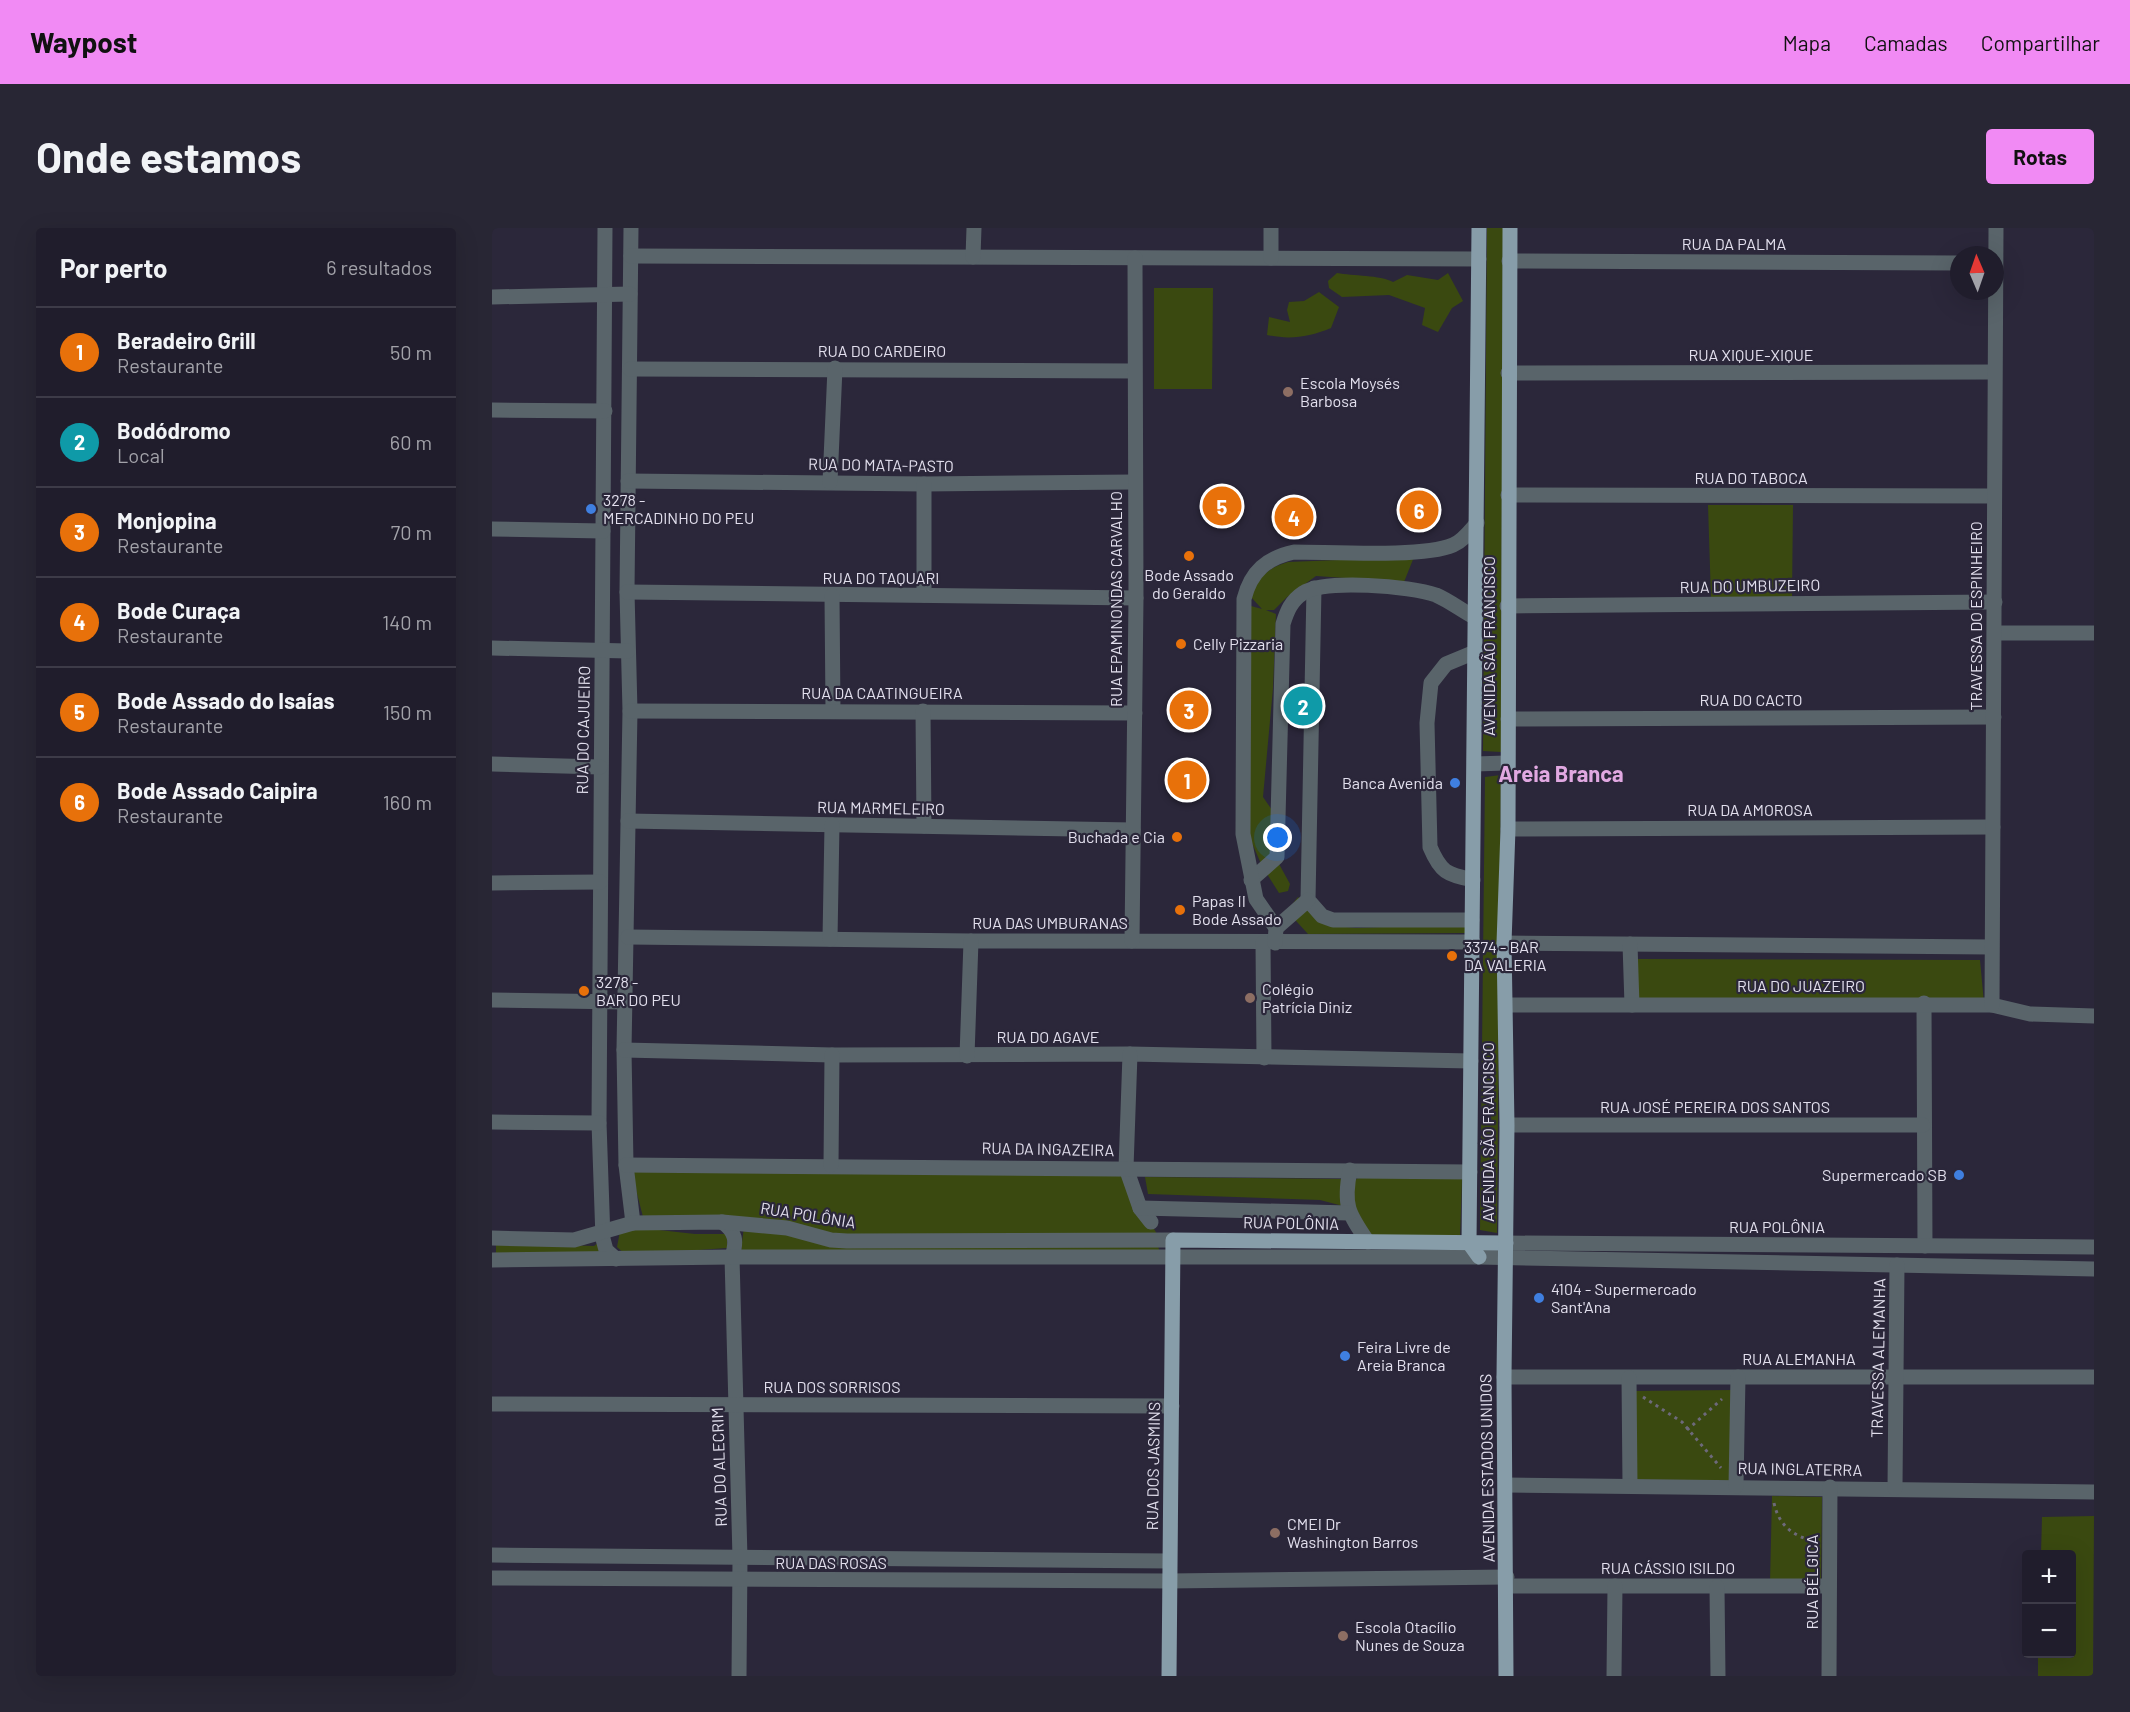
<!DOCTYPE html>
<html lang="pt">
<meta charset="utf-8">
<style>
body{margin:0;font-family:Barlow,sans-serif;background:#282634;color:#f1f3f6}
.controls{position:absolute;right:18px;bottom:18px;display:grid;overflow:hidden;border-radius:6px;box-shadow:0 6px 24px #0002}
.controls button{width:54px;height:54px;display:grid;place-items:center;padding:0;border:0;border-bottom:2px solid #3d3b48;background:#201d2c;color:#f1f3f6;font:30px sans-serif}
.compass{position:absolute;left:1458px;top:18px;width:54px;height:54px;border-radius:50%;background:#201d2c;box-shadow:0 6px 24px #0002;rotate:358deg}
.you{position:absolute;left:786px;top:610px;width:21px;height:21px;margin:-15px;border:4px solid #fff;border-radius:50%;background:#1a73e8;box-shadow:0 0 0 9px #1a73e833}
.badge{display:grid;place-items:center;width:39px;height:39px;border-radius:50%;background:#f18af4;color:#fff;font-size:20px;font-weight:700}
.pin{position:absolute;translate:-50% -50%;border:3px solid #fff;box-shadow:0 2px 6px #0006}
.list{margin:0;padding:0;list-style:none}
h2{display:flex;justify-content:space-between;align-items:center;height:78px;margin:0;padding:0 24px;font-size:26px}
h2 small{font-size:20px;font-weight:400;color:#a2a2a9}
.list li{display:grid;grid-template-columns:39px 1fr auto;gap:18px;align-items:center;box-sizing:border-box;height:90px;padding:0 24px;border-top:2px solid #3d3b48}
.list b{display:block;font-size:22px;white-space:nowrap}
.list p{margin:0;font-size:20px;white-space:nowrap;color:#a2a2a9}
.list em{font-size:20px;font-style:normal;color:#a2a2a9}
.map{position:relative;flex:none;width:1602px;height:1448px;overflow:hidden;border-radius:6px}
header{display:flex;align-items:center;gap:36px;box-sizing:border-box;height:84px;padding:0 30px;background:#f18af4;color:#111}
header strong{font-size:28px}
nav{display:flex;gap:33px;margin-inline-start:auto;font-size:21px}
.intro{display:flex;align-items:center;justify-content:space-between;box-sizing:border-box;height:144px;padding:0 36px}
h1{margin:0;font-size:42px}
.button{padding:15px 27px;border-radius:6px;background:#f18af4;color:#111;font-size:21px;font-weight:700}
main{display:flex;gap:36px;padding:0 36px}
aside{flex:1;background:#201d2c;border-radius:6px;box-shadow:0 6px 24px #0002}
.map>svg:first-child{display:block}
.green{fill:#3a4910}
.lines{fill:none;stroke-linecap:round;stroke-linejoin:round}
.path{stroke:#6d697a;stroke-width:3;stroke-dasharray:3 4.5;stroke-linecap:butt}
.minor{stroke:#59646a;stroke-width:15}
.major{stroke:#879da9;stroke-width:15}
.education-dot{fill:#8d6e63;stroke:#2b273a;stroke-width:2}
.shop-dot{fill:#3f7fe0;stroke:#2b273a;stroke-width:2}
.food-dot{fill:#e8710a;stroke:#2b273a;stroke-width:2}
.labels{text-anchor:middle;stroke-width:4.5;stroke-linejoin:round;paint-order:stroke}
.street-label{font-size:16px;fill:#e2dfed;stroke:#2b273a}
.poi-label{font-size:16px;fill:#e2dfed;stroke:#2b273a;text-anchor:start}
.district-label{font-size:22px;font-weight:bold;fill:#e1a8e1;stroke:#2b273a}
</style>
<header>
<strong>Waypost</strong>
<nav><a>Mapa</a><a>Camadas</a><a>Compartilhar</a></nav>
</header>
<div class="intro"><h1>Onde estamos</h1><a class="button">Rotas</a></div>
<main>
<aside>
<h2>Por perto<small>6 resultados</small></h2>
<ul class="list">
<li><span class="badge" style="background:#e8710a">1</span><div><b>Beradeiro Grill</b><p>Restaurante</p></div><em>50 m</em></li>
<li><span class="badge" style="background:#0f9aa8">2</span><div><b>Bodódromo</b><p>Local</p></div><em>60 m</em></li>
<li><span class="badge" style="background:#e8710a">3</span><div><b>Monjopina</b><p>Restaurante</p></div><em>70 m</em></li>
<li><span class="badge" style="background:#e8710a">4</span><div><b>Bode Curaça</b><p>Restaurante</p></div><em>140 m</em></li>
<li><span class="badge" style="background:#e8710a">5</span><div><b>Bode Assado do Isaías</b><p>Restaurante</p></div><em>150 m</em></li>
<li><span class="badge" style="background:#e8710a">6</span><div><b>Bode Assado Caipira</b><p>Restaurante</p></div><em>160 m</em></li>
</ul>
</aside>
<div class="map">
<svg width="1602" height="1448" viewBox="0 0 1602 1448">
<rect width="100%" height="100%" fill="#2b273a"/>
<g class="green">
<path d="M 995,0 L 1011,0 L 1009,524 L 991,523 Z"/>
<path d="M 845,45 C 861,48 888,47 901,54 L 915,47 L 946,52 L 956,45 L 971,73 L 960,80 L 946,104 L 930,97 L 933,80 L 897,67 L 850,69 L 837,60 L 836,53 Z"/>
<path d="M 662,60 L 721,60 L 720,161 L 662,161 Z"/>
<path d="M 827,64 L 847,79 L 839,100 C 817,109 798,112 775,107 L 777,89 L 798,94 L 795,82 L 797,74 L 812,73 Z"/>
<path d="M 1216,277 L 1301,277 L 1300,369 L 1219,371 Z"/>
<path d="M 922,329 L 912,354 L 824,348 L 795,369 L 782,382 L 774,382 L 784,386 L 781,460 L 771,569 L 780,582 L 781,625 L 798,656 L 796,663 L 787,665 L 770,638 L 756,606 L 759,378 L 770,381 L 758,368 C 766,349 776,340 796,334 Z"/>
<path d="M 1009,547 L 1005,1005 L 988,1002 L 993,549 Z"/>
<path d="M 806,669 L 834,697 L 864,700 L 973,696 L 973,705 L 816,706 L 795,683 Z"/>
<path d="M 1146,731 L 1488,732 L 1492,775 L 1146,773 Z"/>
<path d="M 139,942 L 629,945 L 665,1006 L 338,1010 L 151,989 Z"/>
<path d="M 870,948 L 970,951 L 968,1010 L 878,1009 L 863,987 L 861,953 Z"/>
<path d="M 653,949 L 849,951 L 851,978 L 828,972 L 656,966 Z"/>
<path d="M 140,999 L 203,1006 L 235,1006 L 235,1020 L 134,1027 L 125,1019 L 128,1003 Z"/>
<path d="M 252,999 L 308,1009 L 666,1018 L 668,1025 L 249,1022 Z"/>
<path d="M 107,1014 L 113,1025 L 4,1025 L 4,1015 L 102,1018 Z"/>
<path d="M 1241,1162 L 1242,1255 L 1140,1253 L 1140,1163 Z"/>
<path d="M 1280,1268 L 1330,1269 L 1329,1356 L 1278,1355 Z"/>
<path d="M 1602,1288 L 1601,1448 L 1546,1448 L 1546,1426 L 1580,1426 L 1580,1326 L 1549,1326 L 1550,1289 Z"/>
</g>
<g class="lines">
<g class="path">
<path d="M 1151,1169 L 1190,1194 L 1229,1240"/>
<path d="M 1195,1202 L 1230,1171"/>
<path d="M 1282,1275 C 1287,1298 1301,1308 1324,1314"/>
</g>
<g class="minor">
<path d="M 113,0 L 107,895 L 111,1011 L 114,1022 L 124,1031"/>
<path d="M 139,0 L 135,364 L 138,483 L 132,822 L 134,937 L 141,995"/>
<path d="M 139,28 L 987,31"/>
<path d="M 481,29 L 482,0"/>
<path d="M 779,30 L 779,0"/>
<path d="M 1017,33 L 1467,35"/>
<path d="M 0,69 L 138,66"/>
<path d="M 138,141 L 642,143"/>
<path d="M 1016,145 L 1502,144"/>
<path d="M 0,182 L 113,183"/>
<path d="M 136,253 L 432,256 L 641,254"/>
<path d="M 338,254 L 343,140"/>
<path d="M 432,256 L 432,367"/>
<path d="M 1016,267 L 1502,268"/>
<path d="M 0,301 L 111,303"/>
<path d="M 822,360 L 816,672 L 830,688 L 841,692 L 980,692"/>
<path d="M 135,364 L 644,370"/>
<path d="M 340,368 L 341,483"/>
<path d="M 1015,378 L 1503,374"/>
<path d="M 1504,405 L 1602,405"/>
<path d="M 0,420 L 136,423"/>
<path d="M 138,483 L 643,485"/>
<path d="M 431,483 L 432,598"/>
<path d="M 1016,491 L 1502,489"/>
<path d="M 0,536 L 108,539"/>
<path d="M 983,536 L 1014,535"/>
<path d="M 136,593 L 641,602"/>
<path d="M 1016,601 L 1501,599"/>
<path d="M 759,652 L 785,629 L 791,396 C 795,383 799,373 811,365 C 833,351 918,358 944,367 C 958,373 970,383 984,390"/>
<path d="M 981,652 C 955,646 949,645 938,619 L 935,495 L 939,455 L 954,436 L 983,424"/>
<path d="M 0,655 L 108,654"/>
<path d="M 784,700 L 816,672"/>
<path d="M 136,709 L 479,713 L 981,714"/>
<path d="M 338,711 L 340,597"/>
<path d="M 640,713 L 644,370 L 643,30"/>
<path d="M 771,715 L 772,830"/>
<path d="M 783,715 L 784,700 L 764,671 L 751,606 L 752,371 C 759,343 775,330 802,324 C 840,324 930,330 961,317 C 971,313 978,303 985,295"/>
<path d="M 1012,715 L 1499,719"/>
<path d="M 1138,716 L 1140,777"/>
<path d="M 0,772 L 134,774"/>
<path d="M 1432,775 L 1433,1018"/>
<path d="M 1015,777 L 1500,777 L 1538,786 L 1602,788"/>
<path d="M 1500,777 L 1504,0"/>
<path d="M 132,822 L 340,827 L 638,826 L 979,833"/>
<path d="M 638,826 L 634,940 L 648,980 L 659,994"/>
<path d="M 475,828 L 479,713"/>
<path d="M 0,894 L 107,895"/>
<path d="M 1015,897 L 1431,897"/>
<path d="M 134,937 L 978,944"/>
<path d="M 339,937 L 340,827"/>
<path d="M 858,942 C 851,977 856,985 876,1014"/>
<path d="M 648,980 L 857,985"/>
<path d="M 230,994 C 244,1004 245,1013 240,1029 L 248,1330 L 247,1448"/>
<path d="M 0,1010 L 82,1012 L 141,995 L 230,994 L 295,1000 L 339,1012 L 355,1013 L 681,1012"/>
<path d="M 1014,1015 L 1602,1019"/>
<path d="M 0,1032 L 240,1029 L 987,1029 L 1602,1041"/>
<path d="M 1012,1149 L 1602,1149"/>
<path d="M 1137,1150 L 1138,1257"/>
<path d="M 0,1176 L 680,1178"/>
<path d="M 1014,1257 L 1602,1264"/>
<path d="M 1244,1258 L 1246,1149"/>
<path d="M 1403,1260 L 1405,1037"/>
<path d="M 0,1327 L 677,1333"/>
<path d="M 0,1350 L 677,1353 L 1015,1349"/>
<path d="M 1015,1358 L 1337,1358"/>
<path d="M 1225,1359 L 1226,1448"/>
<path d="M 1122,1448 L 1123,1358"/>
<path d="M 1337,1448 L 1338,1259"/>
</g>
<g class="major">
<path d="M 987,1029 L 977,1015 L 987,0"/>
<path d="M 677,1448 L 681,1012 L 1014,1015"/>
<path d="M 1014,1448 L 1012,1149 L 1015,897 L 1012,715 L 1016,601 L 1018,0"/>
</g>
</g>
<g class="education-dot">
<circle cx="796" cy="164" r="6"/>
<circle cx="758" cy="770" r="6"/>
<circle cx="783" cy="1305" r="6"/>
<circle cx="851" cy="1408" r="6"/>
</g>
<g class="shop-dot">
<circle cx="99" cy="281" r="6"/>
<circle cx="963" cy="555" r="6"/>
<circle cx="1467" cy="947" r="6"/>
<circle cx="1047" cy="1070" r="6"/>
<circle cx="853" cy="1128" r="6"/>
</g>
<g class="food-dot">
<circle cx="697" cy="328" r="6"/>
<circle cx="689" cy="416" r="6"/>
<circle cx="685" cy="609" r="6"/>
<circle cx="688" cy="682" r="6"/>
<circle cx="960" cy="728" r="6"/>
<circle cx="92" cy="763" r="6"/>
</g>
<g class="labels">
<g class="street-label">
<text x="1242" y="22">RUA DA PALMA</text>
<text x="390" y="129">RUA DO CARDEIRO</text>
<text x="1259" y="133">RUA XIQUE-XIQUE</text>
<text transform="translate(389 237) rotate(1)" y="6">RUA DO MATA-PASTO</text>
<text x="1259" y="256">RUA DO TABOCA</text>
<text x="389" y="356">RUA DO TAQUARI</text>
<text transform="translate(1258 358) rotate(-1)" y="6">RUA DO UMBUZEIRO</text>
<text transform="translate(624 371) rotate(-90)" y="6">RUA EPAMINONDAS CARVALHO</text>
<text transform="translate(1484 388) rotate(-90)" y="6">TRAVESSA DO ESPINHEIRO</text>
<text transform="translate(997 418) rotate(-90)" y="6">AVENIDA SÃO FRANCISCO</text>
<text x="390" y="471">RUA DA CAATINGUEIRA</text>
<text x="1259" y="478">RUA DO CACTO</text>
<text transform="translate(91 502) rotate(-89)" y="6">RUA DO CAJUEIRO</text>
<text transform="translate(389 580) rotate(1)" y="6">RUA MARMELEIRO</text>
<text x="1258" y="588">RUA DA AMOROSA</text>
<text x="558" y="701">RUA DAS UMBURANAS</text>
<text x="1309" y="764">RUA DO JUAZEIRO</text>
<text x="556" y="815">RUA DO AGAVE</text>
<text x="1223" y="885">RUA JOSÉ PEREIRA DOS SANTOS</text>
<text transform="translate(996 904) rotate(-90)" y="6">AVENIDA SÃO FRANCISCO</text>
<text transform="translate(556 921) rotate(1)" y="6">RUA DA INGAZEIRA</text>
<text transform="translate(316 987) rotate(9)" y="6">RUA POLÔNIA</text>
<text transform="translate(799 995) rotate(1)" y="6">RUA POLÔNIA</text>
<text x="1285" y="1005">RUA POLÔNIA</text>
<text transform="translate(1386 1130) rotate(-89)" y="6">TRAVESSA ALEMANHA</text>
<text x="1307" y="1137">RUA ALEMANHA</text>
<text x="340" y="1165">RUA DOS SORRISOS</text>
<text transform="translate(661 1238) rotate(-89)" y="6">RUA DOS JASMINS</text>
<text transform="translate(227 1239) rotate(-92)" y="6">RUA DO ALECRIM</text>
<text transform="translate(995 1240) rotate(-91)" y="6">AVENIDA ESTADOS UNIDOS</text>
<text transform="translate(1308 1241) rotate(1)" y="6">RUA INGLATERRA</text>
<text x="339" y="1341">RUA DAS ROSAS</text>
<text x="1176" y="1346">RUA CÁSSIO ISILDO</text>
<text transform="translate(1320 1354) rotate(-90)" y="6">RUA BÉLGICA</text>
</g>
<g class="poi-label">
<text x="808" y="161">Escola Moysés<tspan x="808" dy="18">Barbosa</tspan></text>
<text x="111" y="278">3278 -<tspan x="111" dy="18">MERCADINHO DO PEU</tspan></text>
<text x="697" y="353" text-anchor="middle">Bode Assado<tspan x="697" dy="18">do Geraldo</tspan></text>
<text x="701" y="422">Celly Pizzaria</text>
<text x="951" y="561" text-anchor="end">Banca Avenida</text>
<text x="673" y="615" text-anchor="end">Buchada e Cia</text>
<text x="700" y="679">Papas II<tspan x="700" dy="18">Bode Assado</tspan></text>
<text x="972" y="725">3374 - BAR<tspan x="972" dy="18">DA VALERIA</tspan></text>
<text x="104" y="760">3278 -<tspan x="104" dy="18">BAR DO PEU</tspan></text>
<text x="770" y="767">Colégio<tspan x="770" dy="18">Patrícia Diniz</tspan></text>
<text x="1455" y="953" text-anchor="end">Supermercado SB</text>
<text x="1059" y="1067">4104 - Supermercado<tspan x="1059" dy="18">Sant'Ana</tspan></text>
<text x="865" y="1125">Feira Livre de<tspan x="865" dy="18">Areia Branca</tspan></text>
<text x="795" y="1302">CMEI Dr<tspan x="795" dy="18">Washington Barros</tspan></text>
<text x="863" y="1405">Escola Otacílio<tspan x="863" dy="18">Nunes de Souza</tspan></text>
</g>
<g class="district-label">
<text x="1069" y="554">Areia Branca</text>
</g>
</g>
</svg>
<div class="controls">
<button>+</button>
<button>−</button>
</div>
<svg class="compass" viewBox="-18 -18 36 36"><path d="M0-13l5 13h-10z" fill="#e53935"/><path d="M0 13l5-13h-10z" fill="#a2a2a9"/></svg>
<div class="you"></div>
<div class="pin badge" style="left:695px;top:552px;background:#e8710a">1</div>
<div class="pin badge" style="left:811px;top:478px;background:#0f9aa8">2</div>
<div class="pin badge" style="left:697px;top:482px;background:#e8710a">3</div>
<div class="pin badge" style="left:802px;top:289px;background:#e8710a">4</div>
<div class="pin badge" style="left:730px;top:278px;background:#e8710a">5</div>
<div class="pin badge" style="left:927px;top:282px;background:#e8710a">6</div>
</div>
</main>
